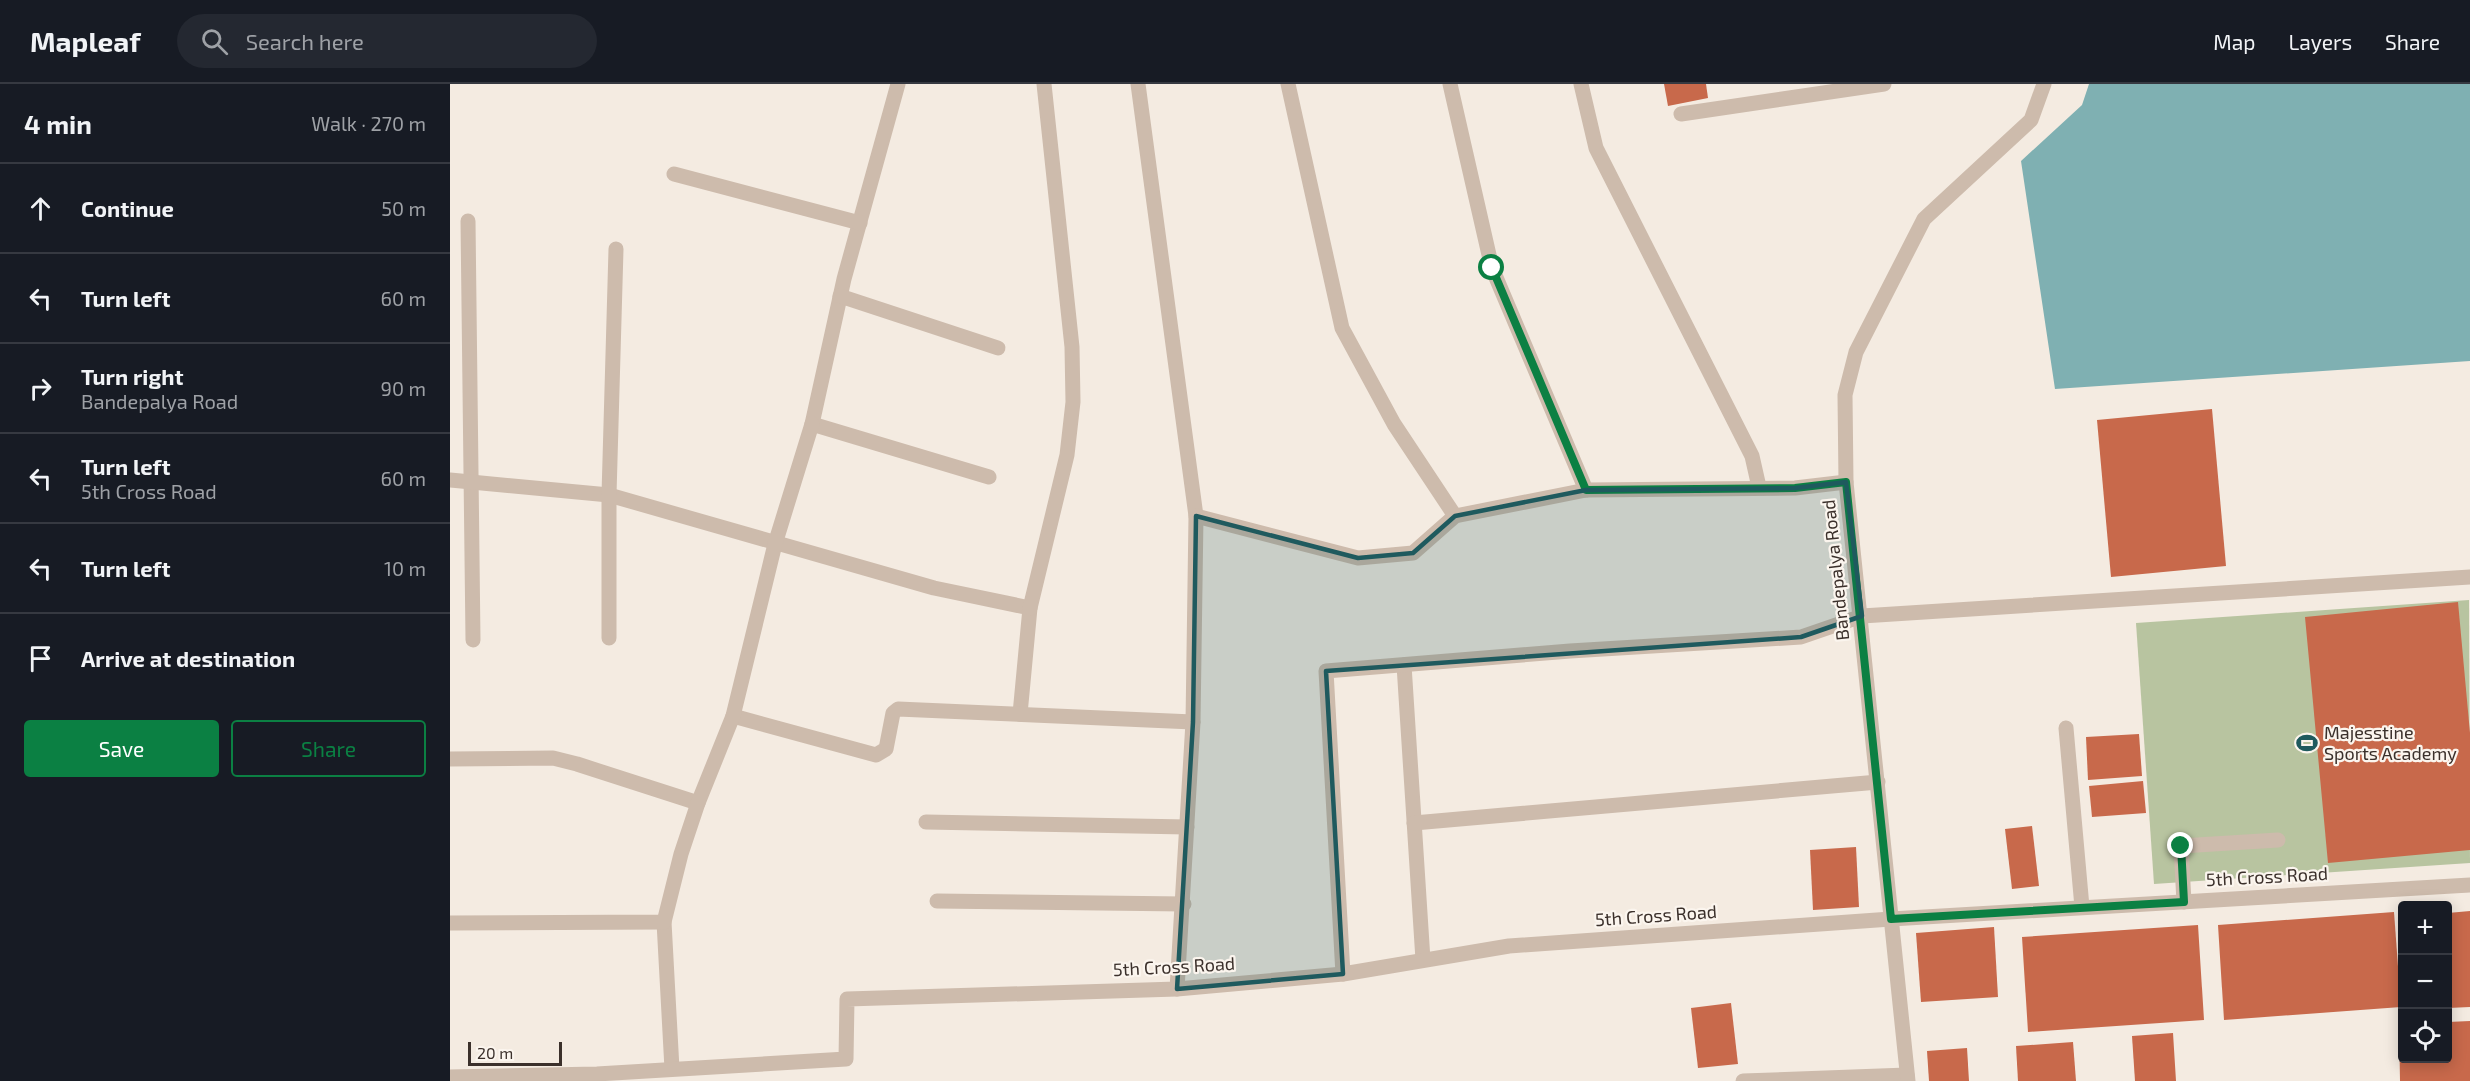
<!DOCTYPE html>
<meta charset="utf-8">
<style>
body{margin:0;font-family:"Exo 2",sans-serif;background:#242831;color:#f1f3f6}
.controls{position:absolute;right:18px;bottom:18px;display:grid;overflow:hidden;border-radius:6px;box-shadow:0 3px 15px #0003}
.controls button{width:54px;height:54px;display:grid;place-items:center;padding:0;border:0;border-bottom:2px solid #363941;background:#171b24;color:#f1f3f6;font:30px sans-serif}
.scale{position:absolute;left:18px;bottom:15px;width:94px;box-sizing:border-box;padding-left:6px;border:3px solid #3b302b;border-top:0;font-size:16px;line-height:21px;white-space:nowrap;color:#3b302b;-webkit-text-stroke:4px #fbf5ee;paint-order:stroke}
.stop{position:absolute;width:18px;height:18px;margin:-14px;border:4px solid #0b8043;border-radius:50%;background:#fff}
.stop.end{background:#0b8043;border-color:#fff;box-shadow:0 2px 6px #0008}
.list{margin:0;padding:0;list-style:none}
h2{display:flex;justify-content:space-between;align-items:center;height:78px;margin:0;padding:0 24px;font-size:26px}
h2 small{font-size:20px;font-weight:400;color:#9ea1a6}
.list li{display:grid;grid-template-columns:39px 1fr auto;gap:18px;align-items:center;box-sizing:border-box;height:90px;padding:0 24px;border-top:2px solid #363941}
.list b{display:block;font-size:22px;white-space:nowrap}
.list p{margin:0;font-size:20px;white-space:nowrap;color:#9ea1a6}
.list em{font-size:20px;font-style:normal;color:#9ea1a6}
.actions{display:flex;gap:12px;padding:18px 24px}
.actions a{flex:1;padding:14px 0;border:2px solid #0b8043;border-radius:6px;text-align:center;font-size:21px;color:#0b8043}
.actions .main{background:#0b8043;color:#fff}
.icon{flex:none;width:33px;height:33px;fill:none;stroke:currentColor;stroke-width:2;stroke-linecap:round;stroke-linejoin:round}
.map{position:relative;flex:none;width:2020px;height:997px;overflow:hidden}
header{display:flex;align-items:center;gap:36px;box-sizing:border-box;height:84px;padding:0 30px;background:#171b24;border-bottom:2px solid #363941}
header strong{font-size:28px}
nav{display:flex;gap:33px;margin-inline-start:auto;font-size:21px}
.search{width:420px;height:54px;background:#242831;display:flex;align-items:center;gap:15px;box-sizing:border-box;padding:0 21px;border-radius:33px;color:#9ea1a6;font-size:22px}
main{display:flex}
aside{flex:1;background:#171b24}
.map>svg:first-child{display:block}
.green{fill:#b8c4a0}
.water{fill:#7fb0b2}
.building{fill:#c8694b}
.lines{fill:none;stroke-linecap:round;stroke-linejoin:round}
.service{stroke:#cdbbac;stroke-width:15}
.minor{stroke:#cdbbac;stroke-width:15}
.tertiary{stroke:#cdbbac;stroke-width:15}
.route{stroke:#0b8043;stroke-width:8}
.marked{fill:#1f5a5e;fill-opacity:0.2;stroke:#1f5a5e;stroke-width:4.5;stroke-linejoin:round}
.labels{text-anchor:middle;stroke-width:4.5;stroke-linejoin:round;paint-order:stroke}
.street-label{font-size:18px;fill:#3b302b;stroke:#fbf5ee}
.poi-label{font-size:18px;fill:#3b302b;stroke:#fbf5ee;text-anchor:start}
</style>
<header>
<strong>Mapleaf</strong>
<div class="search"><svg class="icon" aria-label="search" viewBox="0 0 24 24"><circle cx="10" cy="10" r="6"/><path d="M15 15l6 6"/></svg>Search here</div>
<nav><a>Map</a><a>Layers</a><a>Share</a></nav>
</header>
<main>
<aside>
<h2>4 min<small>Walk · 270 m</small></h2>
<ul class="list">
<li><svg class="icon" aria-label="ahead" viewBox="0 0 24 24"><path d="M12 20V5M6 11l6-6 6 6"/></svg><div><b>Continue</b></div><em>50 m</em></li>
<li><svg class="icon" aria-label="left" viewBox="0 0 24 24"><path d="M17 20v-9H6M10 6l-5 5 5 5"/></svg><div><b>Turn left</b></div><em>60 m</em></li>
<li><svg class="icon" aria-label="right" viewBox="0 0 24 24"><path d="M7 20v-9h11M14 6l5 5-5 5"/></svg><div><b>Turn right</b><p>Bandepalya Road</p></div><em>90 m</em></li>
<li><svg class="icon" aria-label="left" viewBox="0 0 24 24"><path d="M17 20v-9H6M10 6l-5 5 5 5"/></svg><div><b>Turn left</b><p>5th Cross Road</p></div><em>60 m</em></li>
<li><svg class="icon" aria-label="left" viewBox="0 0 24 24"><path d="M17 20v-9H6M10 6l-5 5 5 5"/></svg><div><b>Turn left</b></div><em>10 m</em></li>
<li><svg class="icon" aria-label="arrive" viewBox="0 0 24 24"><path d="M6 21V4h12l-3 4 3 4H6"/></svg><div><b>Arrive at destination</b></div></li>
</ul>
<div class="actions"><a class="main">Save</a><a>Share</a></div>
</aside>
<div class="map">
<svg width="2020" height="997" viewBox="0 0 2020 997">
<rect width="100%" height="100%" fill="#f4ebe1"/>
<path class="green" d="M 2019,516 L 2020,779 L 1704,800 L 1686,539 Z"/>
<path class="water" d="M 1639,0 L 2020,0 L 2020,277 L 1605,305 L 1571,77 L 1632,21 Z"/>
<g class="building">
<path d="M 1214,0 L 1256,0 L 1258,14 L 1218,22 Z"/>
<path d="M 1762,325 L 1776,482 L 1661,493 L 1647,336 Z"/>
<path d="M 2008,518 L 2020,649 L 2020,766 L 1878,779 L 1855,533 Z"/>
<path d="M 1689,650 L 1692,692 L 1638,696 L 1636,653 Z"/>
<path d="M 1693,697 L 1696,729 L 1642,733 L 1639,702 Z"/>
<path d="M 1582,742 L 1589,802 L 1562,805 L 1555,745 Z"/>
<path d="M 1406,763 L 1409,823 L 1363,826 L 1360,766 Z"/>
<path d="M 2020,827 L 2020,923 L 1998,924 L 1998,829 Z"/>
<path d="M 1944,828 L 1951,923 L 1774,936 L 1768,841 Z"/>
<path d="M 1748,841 L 1754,936 L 1578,948 L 1572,853 Z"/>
<path d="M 1544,843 L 1548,913 L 1471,918 L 1466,849 Z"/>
<path d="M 1281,919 L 1288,980 L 1248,984 L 1241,924 Z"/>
<path d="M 2020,937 L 2020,997 L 1950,997 L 1949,939 L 1952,939 L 1952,974 L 1998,974 L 1998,938 Z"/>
<path d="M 1723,949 L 1726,997 L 1685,997 L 1682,952 Z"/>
<path d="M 1623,958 L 1626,997 L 1568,997 L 1566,962 Z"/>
<path d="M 1517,964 L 1519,997 L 1479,997 L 1477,967 Z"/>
</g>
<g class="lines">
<path class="service" d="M 1734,818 L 1731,762 L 1828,756"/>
<g class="minor">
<path d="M 448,0 L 394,195 L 362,340 L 539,393"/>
<path d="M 688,0 L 746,432 L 743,638 L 727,905"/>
<path d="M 838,0 L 892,244 L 944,340 L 1005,432"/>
<path d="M 1000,0 L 1042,184 L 1136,406"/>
<path d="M 1131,0 L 1146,64 L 1302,372 L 1309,403"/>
<path d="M 1231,30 L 1434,0"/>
<path d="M 224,90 L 410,139"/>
<path d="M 18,137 L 23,556"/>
<path d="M 390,212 L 548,264"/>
<path d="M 0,396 L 159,411 L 484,504 L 580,524 L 570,630"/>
<path d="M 746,432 L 908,474 L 963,469 L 1005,432 L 1136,406 L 1345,404 L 1396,398"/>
<path d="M 580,524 L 617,371 L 623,318 L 622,263 L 594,0"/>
<path d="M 159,554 L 159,411 L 166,165"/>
<path d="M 954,581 L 973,876"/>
<path d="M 283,632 L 426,671 L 436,665 L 443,629 L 448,625 L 743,638"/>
<path d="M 1616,644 L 1632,823"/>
<path d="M 0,675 L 103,674 L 127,680 L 248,719"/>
<path d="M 476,738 L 737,743"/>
<path d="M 964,739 L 1428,698"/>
<path d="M 487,817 L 734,820"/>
<path d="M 214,838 L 222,985"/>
<path d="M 0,839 L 214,838 L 231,770 L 248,719 L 283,632 L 325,460 L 362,340"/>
<path d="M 893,890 L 876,587 L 1120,567 L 1351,553 L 1412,532 L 2020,493"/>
<path d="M 0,993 L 147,990 L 396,975 L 397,915 L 727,905 L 893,890 L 1059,862 L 1441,835 L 2020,801"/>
<path d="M 1293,997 L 1457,991"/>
</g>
<path class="tertiary" d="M 1458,997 L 1396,398 L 1395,311 L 1406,268 L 1474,135 L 1581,36 L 1594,0"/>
</g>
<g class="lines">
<path class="route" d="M 1042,184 L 1136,406 L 1345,404 L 1396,398 L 1441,835 L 1734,818 L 1731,762"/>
</g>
<path class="marked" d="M 1396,398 L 1412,532 L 1351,553 L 876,587 L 893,890 L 727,905 L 743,638 L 746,432 L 908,474 L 963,469 L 1005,432 L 1136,406 L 1345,404 Z"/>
<defs>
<symbol id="stadium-bare" viewBox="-9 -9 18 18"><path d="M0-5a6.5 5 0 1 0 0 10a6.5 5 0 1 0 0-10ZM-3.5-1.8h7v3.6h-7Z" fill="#1f5a5e" stroke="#fbf5ee" stroke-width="2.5" paint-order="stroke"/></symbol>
</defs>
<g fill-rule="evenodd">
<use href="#stadium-bare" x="1842" y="644" width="30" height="30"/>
</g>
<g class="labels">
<g class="street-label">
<text transform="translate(1386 486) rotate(-96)" y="6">Bandepalya Road</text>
<text transform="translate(1817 793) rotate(-3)" y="6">5th Cross Road</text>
<text transform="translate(1206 832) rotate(-4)" y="6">5th Cross Road</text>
<text transform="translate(724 883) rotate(-3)" y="6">5th Cross Road</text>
</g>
<g class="poi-label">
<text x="1874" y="655">Majesstine<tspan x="1874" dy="21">Sports Academy</tspan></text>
</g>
</g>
</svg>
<div class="controls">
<button>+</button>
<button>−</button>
<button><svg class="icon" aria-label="locate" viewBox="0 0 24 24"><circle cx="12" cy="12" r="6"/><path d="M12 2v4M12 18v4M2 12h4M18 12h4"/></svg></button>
</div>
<div class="scale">20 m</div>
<div class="stop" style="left:1042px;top:184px"></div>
<div class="stop end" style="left:1731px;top:762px"></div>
</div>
</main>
